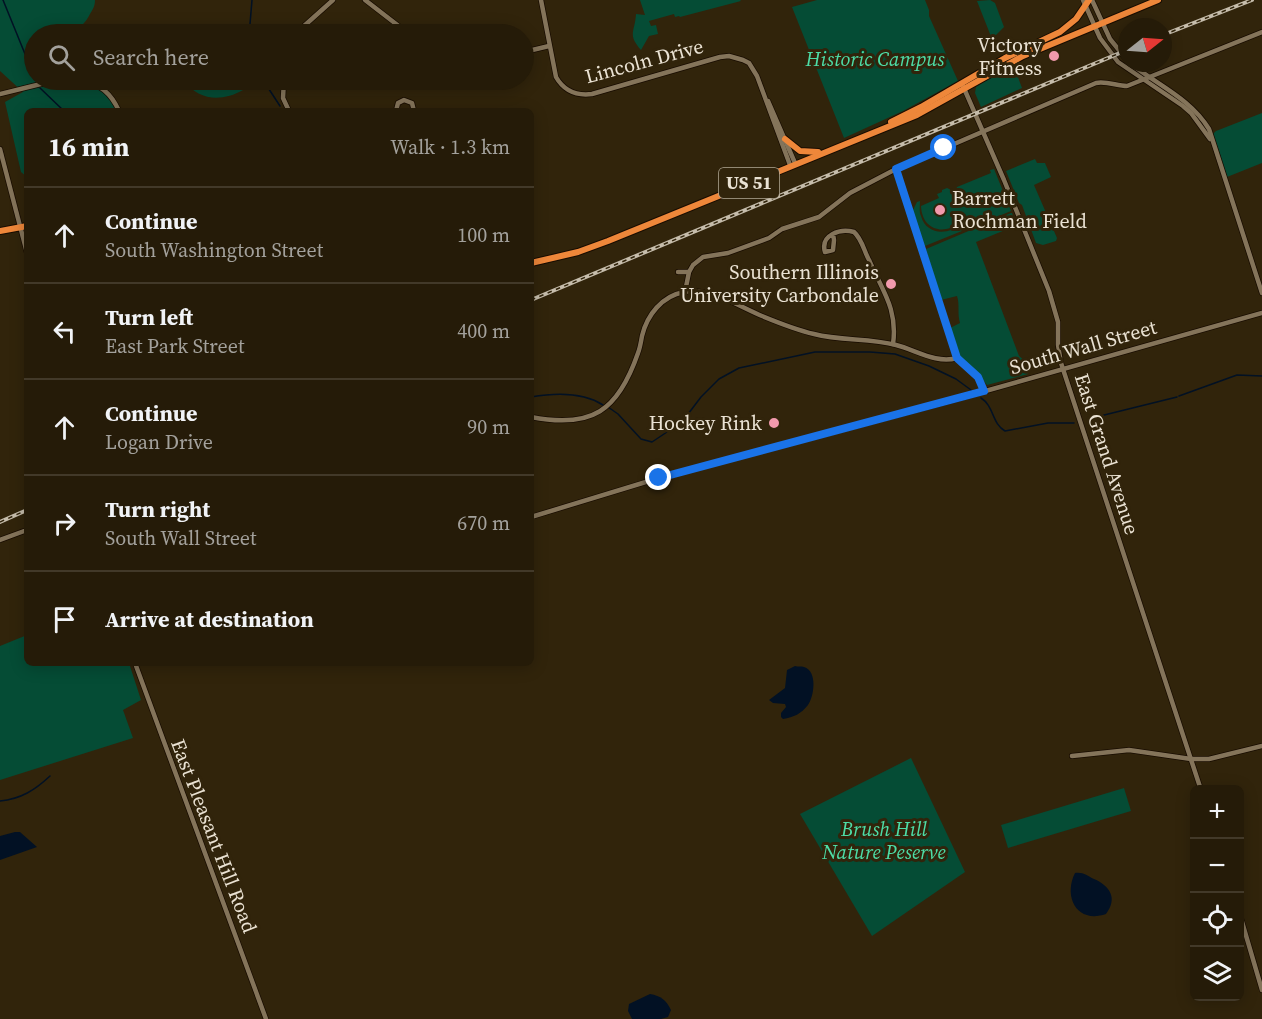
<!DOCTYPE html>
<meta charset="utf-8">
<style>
body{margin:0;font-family:"Source Serif 4",serif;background:#312816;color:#f1f3f6}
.controls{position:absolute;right:18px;bottom:18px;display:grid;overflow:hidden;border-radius:9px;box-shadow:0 3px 15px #0003}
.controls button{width:54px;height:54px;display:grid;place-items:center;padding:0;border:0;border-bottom:2px solid #423929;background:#251b08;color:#f1f3f6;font:30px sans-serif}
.compass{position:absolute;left:1118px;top:18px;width:54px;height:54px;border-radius:50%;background:#251b08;box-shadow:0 3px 15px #0003;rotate:73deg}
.stop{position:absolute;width:18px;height:18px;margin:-14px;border:4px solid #1a73e8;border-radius:50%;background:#fff}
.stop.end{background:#1a73e8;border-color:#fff;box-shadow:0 2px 6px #0008}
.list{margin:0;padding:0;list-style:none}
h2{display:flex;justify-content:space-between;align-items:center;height:78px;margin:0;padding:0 24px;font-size:26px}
h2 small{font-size:20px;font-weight:400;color:#a3a19c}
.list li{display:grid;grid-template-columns:39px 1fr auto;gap:18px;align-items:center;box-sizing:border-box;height:96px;padding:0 24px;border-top:2px solid #423929}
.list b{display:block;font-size:22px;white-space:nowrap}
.list p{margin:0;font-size:20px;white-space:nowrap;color:#a3a19c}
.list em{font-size:20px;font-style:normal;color:#a3a19c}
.icon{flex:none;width:33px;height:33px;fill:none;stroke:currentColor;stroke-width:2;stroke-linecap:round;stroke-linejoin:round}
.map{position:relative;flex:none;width:1262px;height:1019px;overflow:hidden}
.search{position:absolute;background:#251b08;box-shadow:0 3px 15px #0003;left:24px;top:24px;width:510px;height:66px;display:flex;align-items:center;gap:15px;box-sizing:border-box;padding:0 21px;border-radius:33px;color:#a3a19c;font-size:22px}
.panel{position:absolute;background:#251b08;box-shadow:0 3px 15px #0003;left:24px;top:108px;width:510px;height:558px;border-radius:9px}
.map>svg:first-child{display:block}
.green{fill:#054c35}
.water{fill:#021124}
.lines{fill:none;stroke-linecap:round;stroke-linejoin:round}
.stream{stroke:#021124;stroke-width:1.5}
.secondary-casing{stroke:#180c00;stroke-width:6}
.highway-casing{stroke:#180c00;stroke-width:8}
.secondary{stroke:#84745a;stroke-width:4.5}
.highway{stroke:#ee873a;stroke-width:6}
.rail-casing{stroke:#c5bcab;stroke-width:4}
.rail{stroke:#31240b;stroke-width:1.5;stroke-dasharray:4.5;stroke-linecap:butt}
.route{stroke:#1a73e8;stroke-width:8}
.poi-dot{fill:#f29aad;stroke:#31240b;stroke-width:2}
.labels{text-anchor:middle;stroke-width:6;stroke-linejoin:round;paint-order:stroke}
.shield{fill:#31240b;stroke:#b2a997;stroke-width:1.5}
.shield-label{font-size:18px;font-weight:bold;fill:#eae2d3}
.poi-label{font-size:20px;fill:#eae2d3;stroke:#31240b;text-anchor:end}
.park-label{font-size:20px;font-style:italic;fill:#4ddda7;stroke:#31240b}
.street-label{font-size:20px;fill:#eae2d3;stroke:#31240b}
</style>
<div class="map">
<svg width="1262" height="1019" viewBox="0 0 1262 1019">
<rect width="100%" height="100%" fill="#31240b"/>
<g class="green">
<path d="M 0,0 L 95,0 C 95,6 93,9 90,14 C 78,38 58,34 34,34 L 34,80 L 84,80 L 102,88 L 119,111 L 27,111 L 27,177 L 21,172 L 5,102 L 23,92 L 0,71 Z"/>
<path d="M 640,0 L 740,0 L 741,1 L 680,17 L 679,16 L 675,17 L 674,14 L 649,21 L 651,26 L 656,25 L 658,34 L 649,36 L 641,50 C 627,34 635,32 636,14 L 645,15 Z"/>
<path d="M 817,0 L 925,0 L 929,10 L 929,16 L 958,81 L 903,111 L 844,138 L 792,7 Z"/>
<path d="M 990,0 L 995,3 L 1004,27 L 992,39 L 977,1 Z"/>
<path d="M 1013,64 L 1022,88 L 981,107 L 975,93 L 976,87 Z"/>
<path d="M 184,80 L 243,80 L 243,90 C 222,102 198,101 184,80 Z"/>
<path d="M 1262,113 L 1262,163 L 1227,177 L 1213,134 L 1216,131 Z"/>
<path d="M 1035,159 L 1037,163 L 1045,163 L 1051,177 L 1034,185 L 1057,238 L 1056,241 L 1043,245 L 1036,243 L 1022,205 L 1019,203 L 1006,171 Z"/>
<path d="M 994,169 L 1011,211 L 925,246 L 912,212 L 917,202 L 920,201 C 920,206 919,212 921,216 C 926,235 949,236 961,223 L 961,216 L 958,218 L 960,223 C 942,236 922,229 921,206 L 939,198 L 937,194 L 942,192 L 942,190 L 947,188 L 955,192 L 957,187 L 991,173 L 990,170 Z"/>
<path d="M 1011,213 L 1012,213 L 1017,228 L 1013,230 L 1010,228 L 976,242 L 1019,356 L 1024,360 L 1028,374 L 987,385 L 979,374 L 963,361 L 959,356 L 950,328 L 960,323 C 957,313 960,305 957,296 L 941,300 L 926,249 Z"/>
<path d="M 27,635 L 27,663 L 129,663 L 141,700 L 123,710 L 133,738 L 0,780 L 0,646 Z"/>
<path d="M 911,758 L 965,872 L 872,936 L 800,814 Z"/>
<path d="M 1124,788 L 1131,811 L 1008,848 L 1001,825 Z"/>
</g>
<g class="water">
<path d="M 795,666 C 798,667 801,666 804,667 C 818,671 814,697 808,705 C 801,714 794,717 783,719 L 781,717 L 781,713 L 786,707 L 785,704 L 773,703 L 769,700 L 785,688 L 787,670 Z"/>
<path d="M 15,832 L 20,832 L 37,847 L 0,860 L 0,836 Z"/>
<path d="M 1075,873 C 1084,872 1087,876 1094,879 C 1110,886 1118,898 1106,914 C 1077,924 1063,897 1075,873 Z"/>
<path d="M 650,994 C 661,996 666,1000 671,1010 L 668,1017 L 661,1019 L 632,1019 L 628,1011 L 629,1004 Z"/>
</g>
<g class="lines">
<g class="stream">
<path d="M 3,0 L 34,76"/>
<path d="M 250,24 L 252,0"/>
<path d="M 250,27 L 251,34"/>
<path d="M 263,80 L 280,106"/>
<path d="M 40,88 L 64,111"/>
<path d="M 1179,396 L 1237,375 L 1262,376"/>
<path d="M 531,397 C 554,393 583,392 603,405"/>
<path d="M 981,398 C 994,406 992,424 1005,431 L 1048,423 L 1074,423"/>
<path d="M 608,407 L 618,414 L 641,439 L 652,442 L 682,422 L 701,397 L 719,379 L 739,368 L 815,352 L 870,352 L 895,354 L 929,366 L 956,379 L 971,390"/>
<path d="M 1088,419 L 1177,397"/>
<path d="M 0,801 C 21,799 35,790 50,776"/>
</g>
<defs>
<g id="secondary">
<path d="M 365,0 L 409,34"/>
<path d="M 541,0 L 556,77 C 564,91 576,96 592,94 L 720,57 L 729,56 L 743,60 L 749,63 L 757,76 L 790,165"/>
<path d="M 1083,0 L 1100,38 L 1118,62 L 1183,106 L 1191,113 L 1210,139"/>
<path d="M 1092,0 L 1110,39 L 1127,60"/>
<path d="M 298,34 L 304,26 L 333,0"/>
<path d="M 524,52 L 549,46"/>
<path d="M 1130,63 C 1157,85 1190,98 1209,129 L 1262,293"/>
<path d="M 81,80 C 100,84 111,93 119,111"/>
<path d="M 284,80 L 283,98 L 289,111"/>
<path d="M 963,86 L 1004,180 L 1049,291 L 1058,322 L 1058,345 L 1061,363 L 1201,790"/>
<path d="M 0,94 L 57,80"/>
<path d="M 768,101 L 795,163"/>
<path d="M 396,111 L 398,103 L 404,100 L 412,103 L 414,111"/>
<path d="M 0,149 L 27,253"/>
<path d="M 896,169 L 957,358"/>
<path d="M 833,234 L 834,240 L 833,250 L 825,252 C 820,235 840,228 854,232 C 862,239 864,251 869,260 C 882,290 898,309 893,344"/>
<path d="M 678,272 L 689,272"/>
<path d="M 685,292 L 689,272 L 693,265 L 703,257 L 728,253 L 769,238 L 782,229 L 819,217 L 850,193 L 896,169 L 1096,83 C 1107,81 1117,86 1127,86 L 1262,32"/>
<path d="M 531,417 C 592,429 618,411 638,353 C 640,348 641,342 642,336 C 647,315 662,296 684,292 C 710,287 740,307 762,316 C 779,323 797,330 814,334 C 841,341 869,338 896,345 C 916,350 936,364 957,358 L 978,377 L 984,391"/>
<path d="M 531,517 L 659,478 L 957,399 L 1262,313"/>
<path d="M 0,540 L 27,530"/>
<path d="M 135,663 L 266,1019"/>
<path d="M 1072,756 L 1129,750 L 1191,759 L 1209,759 L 1262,746"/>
<path d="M 1240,915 L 1262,990"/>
</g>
<g id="highway">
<path d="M 891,122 L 921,107 L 1005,58 L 1060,32 L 1076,19 L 1089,0"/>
<path d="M 785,139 L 800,151 L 818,152"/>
<path d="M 0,231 L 27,226"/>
<path d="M 531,263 L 578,252 L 608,241 L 917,115 L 1023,56 L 1158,0"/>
</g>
</defs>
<use href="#secondary" class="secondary-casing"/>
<use href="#highway" class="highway-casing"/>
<use href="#secondary" class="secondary"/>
<use href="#highway" class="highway"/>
<defs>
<g id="rail">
<path d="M 1163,35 L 1252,0"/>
<path d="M 531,300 L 1127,50"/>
<path d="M 0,522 L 27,510"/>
</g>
</defs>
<use href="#rail" class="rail-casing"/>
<use href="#rail" class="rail"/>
</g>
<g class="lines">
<path class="route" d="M 659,478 L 984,391 L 978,377 L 957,358 L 896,169 L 944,148"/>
</g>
<g class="poi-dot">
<circle cx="1054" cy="56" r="6"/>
<circle cx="940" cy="210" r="6"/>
<circle cx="891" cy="284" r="6"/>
<circle cx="774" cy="423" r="6"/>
</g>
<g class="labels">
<rect class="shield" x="719" y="168" width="60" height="30" rx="4.5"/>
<g class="shield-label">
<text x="749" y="189">US 51</text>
</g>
<g class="poi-label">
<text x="1042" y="52">Victory<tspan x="1042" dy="23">Fitness</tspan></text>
<text x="952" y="205" text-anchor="start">Barrett<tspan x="952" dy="23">Rochman Field</tspan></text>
<text x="879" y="279">Southern Illinois<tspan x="879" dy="23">University Carbondale</tspan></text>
<text x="762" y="430">Hockey Rink</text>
</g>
<g class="park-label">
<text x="875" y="66">Historic Campus</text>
<text x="884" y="836">Brush Hill<tspan x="884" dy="23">Nature Peserve</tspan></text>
</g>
<g class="street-label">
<text transform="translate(644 61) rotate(-15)" y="7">Lincoln Drive</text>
<text transform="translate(1083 347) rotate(-16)" y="7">South Wall Street</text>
<text transform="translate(1107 454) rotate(72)" y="7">East Grand Avenue</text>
<text transform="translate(214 836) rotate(69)" y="7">East Pleasant Hill Road</text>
</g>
</g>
</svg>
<div class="controls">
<button>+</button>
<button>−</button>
<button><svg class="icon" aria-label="locate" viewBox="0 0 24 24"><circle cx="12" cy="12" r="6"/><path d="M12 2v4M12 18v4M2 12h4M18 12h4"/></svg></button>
<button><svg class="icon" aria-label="layers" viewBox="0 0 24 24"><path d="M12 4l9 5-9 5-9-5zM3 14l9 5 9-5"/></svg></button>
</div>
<svg class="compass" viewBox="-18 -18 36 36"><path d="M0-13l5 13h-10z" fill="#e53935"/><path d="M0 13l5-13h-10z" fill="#a3a19c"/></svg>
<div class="stop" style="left:944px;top:148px"></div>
<div class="stop end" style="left:659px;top:478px"></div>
<div class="search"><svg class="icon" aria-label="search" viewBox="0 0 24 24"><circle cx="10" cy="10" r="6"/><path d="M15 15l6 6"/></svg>Search here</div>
<section class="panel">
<h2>16 min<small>Walk · 1.3 km</small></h2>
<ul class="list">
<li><svg class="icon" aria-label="ahead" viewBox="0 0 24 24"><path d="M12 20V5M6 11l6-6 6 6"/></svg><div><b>Continue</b><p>South Washington Street</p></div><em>100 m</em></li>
<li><svg class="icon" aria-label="left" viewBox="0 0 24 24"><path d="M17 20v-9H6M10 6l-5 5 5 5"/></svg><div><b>Turn left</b><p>East Park Street</p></div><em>400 m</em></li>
<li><svg class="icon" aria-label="ahead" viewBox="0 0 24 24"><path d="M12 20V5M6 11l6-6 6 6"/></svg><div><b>Continue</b><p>Logan Drive</p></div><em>90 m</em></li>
<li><svg class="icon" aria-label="right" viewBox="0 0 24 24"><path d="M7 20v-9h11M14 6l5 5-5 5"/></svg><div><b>Turn right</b><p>South Wall Street</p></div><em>670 m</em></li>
<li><svg class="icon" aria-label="arrive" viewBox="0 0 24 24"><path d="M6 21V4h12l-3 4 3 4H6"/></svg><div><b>Arrive at destination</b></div></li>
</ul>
</section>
</div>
